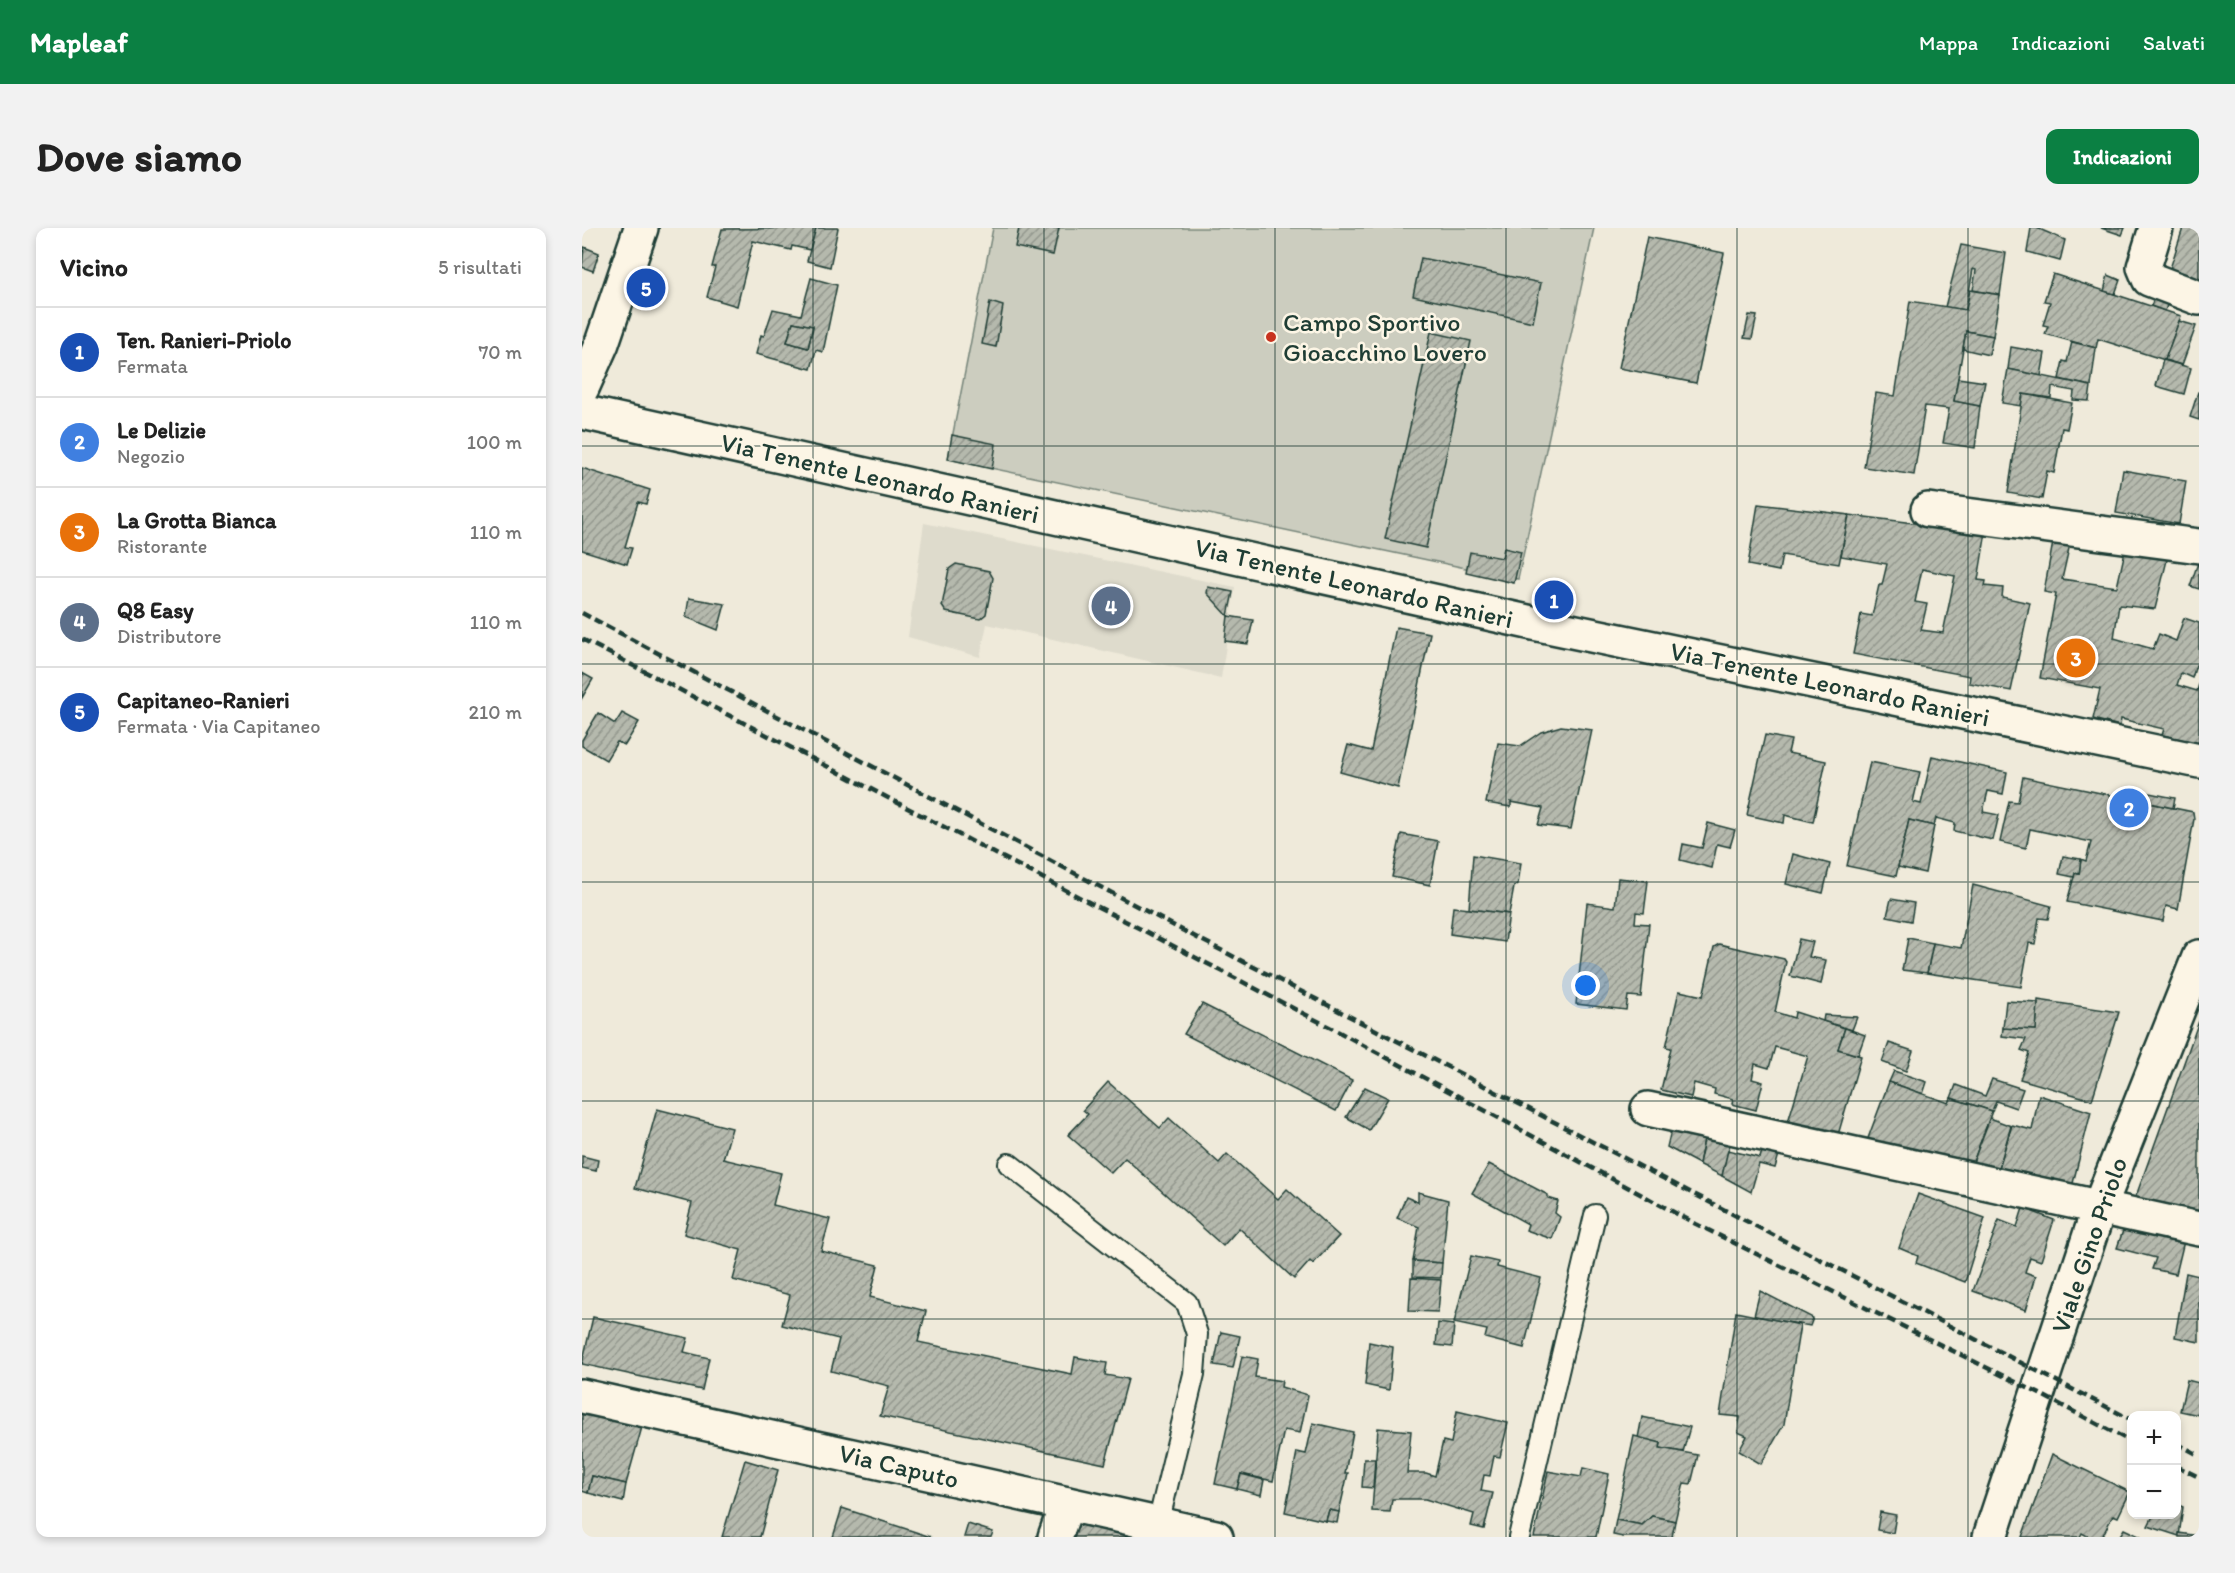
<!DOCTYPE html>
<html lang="it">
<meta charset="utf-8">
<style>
body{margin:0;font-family:Itim,sans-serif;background:#f2f2f2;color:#222}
.controls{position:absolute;right:18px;bottom:18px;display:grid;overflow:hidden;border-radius:12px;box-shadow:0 3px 9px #0003}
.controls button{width:54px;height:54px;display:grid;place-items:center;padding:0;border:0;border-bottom:2px solid #e0e0e0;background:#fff;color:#222;font:30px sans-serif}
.you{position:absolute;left:1004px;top:758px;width:21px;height:21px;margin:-15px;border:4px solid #fff;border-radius:50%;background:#1a73e8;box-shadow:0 0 0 9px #1a73e833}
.badge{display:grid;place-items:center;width:39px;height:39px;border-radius:50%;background:#0b8043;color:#fff;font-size:20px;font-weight:700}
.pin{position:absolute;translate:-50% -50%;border:3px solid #fff;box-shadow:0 2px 6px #0006}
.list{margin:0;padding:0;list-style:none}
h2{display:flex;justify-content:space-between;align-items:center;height:78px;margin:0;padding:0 24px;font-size:26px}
h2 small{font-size:20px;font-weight:400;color:#767676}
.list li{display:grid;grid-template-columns:39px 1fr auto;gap:18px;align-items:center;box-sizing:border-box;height:90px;padding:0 24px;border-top:2px solid #e0e0e0}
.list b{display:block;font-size:22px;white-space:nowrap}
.list p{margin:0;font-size:20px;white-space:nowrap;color:#767676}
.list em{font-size:20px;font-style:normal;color:#767676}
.map{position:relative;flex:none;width:1617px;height:1309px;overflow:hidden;border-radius:12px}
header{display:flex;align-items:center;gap:36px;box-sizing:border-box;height:84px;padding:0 30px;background:#0b8043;color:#fff}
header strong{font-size:28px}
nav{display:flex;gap:33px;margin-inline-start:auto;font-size:21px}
.intro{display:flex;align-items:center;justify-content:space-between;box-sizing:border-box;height:144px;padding:0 36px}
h1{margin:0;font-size:42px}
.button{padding:15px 27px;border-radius:12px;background:#0b8043;color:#fff;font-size:21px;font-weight:700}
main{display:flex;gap:36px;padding:0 36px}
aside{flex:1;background:#fff;border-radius:12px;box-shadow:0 3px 9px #0003}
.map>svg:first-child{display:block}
.built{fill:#dedbcc}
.green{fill:#cccdbf;stroke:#76857a;stroke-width:1.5}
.building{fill:url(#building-hatch);stroke:#1f3d34;stroke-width:1.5;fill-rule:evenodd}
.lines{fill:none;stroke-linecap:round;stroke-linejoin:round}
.service-casing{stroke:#1f3d34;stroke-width:24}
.minor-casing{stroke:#1f3d34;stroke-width:38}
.service{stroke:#fcf5e5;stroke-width:20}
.minor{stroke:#fcf5e5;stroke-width:33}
.rail{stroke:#1f3d34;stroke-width:4.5;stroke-dasharray:9 4.5;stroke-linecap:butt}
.grid{fill:none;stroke:#1f3d34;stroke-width:1.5;stroke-opacity:0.55}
.poi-dot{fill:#c8321e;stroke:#fcf5e5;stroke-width:2}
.labels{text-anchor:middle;stroke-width:5;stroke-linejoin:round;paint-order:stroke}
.poi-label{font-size:26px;fill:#1f3d34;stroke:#fcf5e5;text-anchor:start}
.street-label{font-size:26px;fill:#1f3d34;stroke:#fcf5e5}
</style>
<header>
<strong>Mapleaf</strong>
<nav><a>Mappa</a><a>Indicazioni</a><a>Salvati</a></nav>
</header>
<div class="intro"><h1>Dove siamo</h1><a class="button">Indicazioni</a></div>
<main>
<aside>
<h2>Vicino<small>5 risultati</small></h2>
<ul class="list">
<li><span class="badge" style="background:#1a4fb4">1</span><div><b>Ten. Ranieri-Priolo</b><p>Fermata</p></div><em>70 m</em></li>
<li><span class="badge" style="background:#3f7fe0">2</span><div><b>Le Delizie</b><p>Negozio</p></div><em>100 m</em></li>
<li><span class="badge" style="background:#e8710a">3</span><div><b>La Grotta Bianca</b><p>Ristorante</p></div><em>110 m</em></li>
<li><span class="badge" style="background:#5c6f8a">4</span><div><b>Q8 Easy</b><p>Distributore</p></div><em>110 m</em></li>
<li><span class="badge" style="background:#1a4fb4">5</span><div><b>Capitaneo-Ranieri</b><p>Fermata · Via Capitaneo</p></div><em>210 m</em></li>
</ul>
</aside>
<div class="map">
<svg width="1617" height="1309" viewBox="0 0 1617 1309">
<defs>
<pattern id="building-hatch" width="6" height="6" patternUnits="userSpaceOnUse" patternTransform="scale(1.5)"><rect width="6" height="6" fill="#b5b9ad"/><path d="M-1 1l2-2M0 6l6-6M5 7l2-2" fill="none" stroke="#93988e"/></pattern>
</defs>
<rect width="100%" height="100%" fill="#efeada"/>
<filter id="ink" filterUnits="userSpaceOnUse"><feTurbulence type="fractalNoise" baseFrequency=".0167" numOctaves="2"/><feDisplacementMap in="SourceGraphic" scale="12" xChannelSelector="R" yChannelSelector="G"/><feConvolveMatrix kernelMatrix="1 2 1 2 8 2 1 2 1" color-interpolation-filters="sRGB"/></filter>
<g filter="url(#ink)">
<path class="built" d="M 342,295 L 653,359 L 639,450 L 405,396 L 398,429 L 326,409 Z"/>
<path class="green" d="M 411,0 L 1012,0 L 936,351 L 366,231 Z"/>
<g class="building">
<path d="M 234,0 L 228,22 L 210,18 L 209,22 L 171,13 L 155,78 L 125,69 L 133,39 L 130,39 L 140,1 Z"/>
<path d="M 234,0 L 256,0 L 248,39 L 225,33 Z"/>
<path d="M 437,0 L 477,0 L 471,27 L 433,19 Z"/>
<path d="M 1449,0 L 1455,0 L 1483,12 L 1478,33 L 1445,24 Z"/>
<path d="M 1519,0 L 1543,0 L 1540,7 Z"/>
<path d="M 1601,0 L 1617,0 L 1617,59 L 1586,47 Z"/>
<path d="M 1065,9 L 1142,25 L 1114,155 L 1037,140 Z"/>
<path d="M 1379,17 L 1424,25 L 1418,67 L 1391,62 L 1394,42 L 1391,41 L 1384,82 L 1363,79 Z"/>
<path d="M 2,19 L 17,25 L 11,43 L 0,39 Z"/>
<path d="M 839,30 L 959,55 L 951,94 L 831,68 Z"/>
<path d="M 1471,46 L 1599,88 L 1583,132 L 1516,111 L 1514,120 L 1463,106 L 1466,98 L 1461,97 L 1468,74 L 1462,73 Z"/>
<path d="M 1526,47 L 1538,52 L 1533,66 L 1522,63 Z"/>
<path d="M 229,50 L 255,57 L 241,124 L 234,122 L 229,141 L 174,126 L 179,107 L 182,108 L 191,81 L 219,87 ZM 211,94 L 231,98 L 226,120 L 205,114 Z"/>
<path d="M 1388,62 L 1418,67 L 1411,108 L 1384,103 L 1376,150 L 1372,173 L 1398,178 L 1393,220 L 1361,215 L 1367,181 L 1343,178 L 1332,247 L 1282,239 L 1294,165 L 1313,168 L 1328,73 L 1384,82 Z"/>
<path d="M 1572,70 L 1586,74 L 1583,83 L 1569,78 Z"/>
<path d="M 408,74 L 421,78 L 414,119 L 400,116 Z"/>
<path d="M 1167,87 L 1175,88 L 1170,111 L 1162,110 Z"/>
<path d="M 1597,93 L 1614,98 L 1600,137 L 1583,132 Z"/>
<path d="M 211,94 L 231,98 L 226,120 L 205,114 Z"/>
<path d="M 1384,103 L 1411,108 L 1407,127 L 1381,121 Z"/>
<path d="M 849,104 L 889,113 L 844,320 L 803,311 Z"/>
<path d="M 1490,114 L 1514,120 L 1509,158 L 1477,151 L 1481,133 L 1485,134 Z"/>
<path d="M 1429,119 L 1463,125 L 1459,148 L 1426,141 Z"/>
<path d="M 1581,132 L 1609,140 L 1602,166 L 1574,158 Z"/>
<path d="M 1426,141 L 1509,158 L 1507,173 L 1491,172 L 1492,163 L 1470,159 L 1469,170 L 1441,166 L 1439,178 L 1420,175 Z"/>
<path d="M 1376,150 L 1403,154 L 1398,178 L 1372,173 Z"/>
<path d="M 1616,164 L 1617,164 L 1617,192 L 1608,189 Z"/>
<path d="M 1441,166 L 1490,175 L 1485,201 L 1480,200 L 1472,245 L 1465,243 L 1460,271 L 1426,265 Z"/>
<path d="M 370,207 L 414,216 L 410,241 L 366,231 Z"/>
<path d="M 0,240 L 68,262 L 64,276 L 56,274 L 43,319 L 50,320 L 45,336 L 0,322 Z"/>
<path d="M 1541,242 L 1604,253 L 1597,296 L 1534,285 Z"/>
<path d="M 1176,276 L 1267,287 L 1257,336 L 1200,327 L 1197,343 L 1166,337 Z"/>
<path d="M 1267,287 L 1404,304 L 1396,352 L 1404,353 L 1403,358 L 1421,360 L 1420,369 L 1448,375 L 1429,463 L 1387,455 L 1388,448 L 1271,426 L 1279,386 L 1290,388 L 1297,357 L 1300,357 L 1305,336 L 1259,328 ZM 1340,341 L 1373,348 L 1361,405 L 1339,402 L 1345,376 L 1333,374 Z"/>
<path d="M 1471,314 L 1488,316 L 1480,351 L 1535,359 L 1543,323 L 1586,328 L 1573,381 L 1537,377 L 1532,410 L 1571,421 L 1577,406 L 1594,413 L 1602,390 L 1617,395 L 1617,438 L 1614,437 L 1610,450 L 1599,445 L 1595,457 L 1615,463 L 1617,456 L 1617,515 L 1580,507 L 1582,501 L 1539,491 L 1538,498 L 1511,491 L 1518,461 L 1458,450 L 1474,366 L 1462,364 Z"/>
<path d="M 922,320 L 939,324 L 932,355 L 884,344 L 888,324 L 920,330 Z"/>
<path d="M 1617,332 L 1617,361 L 1608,358 Z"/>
<path d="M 374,336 L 407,343 L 411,350 L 404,386 L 398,391 L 364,384 L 360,378 L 367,341 Z"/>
<path d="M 626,359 L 651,364 L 646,388 L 625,365 Z"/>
<path d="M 107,370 L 143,376 L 136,402 L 104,389 Z"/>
<path d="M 646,388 L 671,392 L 666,416 L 643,413 Z"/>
<path d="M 814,399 L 848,405 L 816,560 L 758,544 L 766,517 L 789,523 Z"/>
<path d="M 0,445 L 11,451 L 0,470 Z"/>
<path d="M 16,485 L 33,496 L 40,485 L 57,494 L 43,517 L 35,514 L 24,532 L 0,518 L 0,512 Z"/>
<path d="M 979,498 L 1010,502 L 989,601 L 956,597 L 961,580 L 929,574 L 929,579 L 904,575 L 916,515 L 938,518 L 959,504 Z"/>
<path d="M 1183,507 L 1209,512 L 1206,525 L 1244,533 L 1231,594 L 1203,587 L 1202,595 L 1165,587 Z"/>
<path d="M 1350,528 L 1425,544 L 1421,566 L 1406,563 L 1401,584 L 1417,587 L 1411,612 L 1372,603 L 1373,595 L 1354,590 L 1352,598 L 1327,592 L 1314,648 L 1265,638 L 1288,534 L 1338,544 L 1331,574 L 1339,576 Z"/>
<path d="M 1441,549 L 1611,584 L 1612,591 L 1596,681 L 1584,678 L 1581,693 L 1485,674 L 1493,645 L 1497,646 L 1499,631 L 1504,633 L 1509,614 L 1448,601 L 1444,620 L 1418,614 L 1427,573 L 1436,574 Z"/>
<path d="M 1567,565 L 1593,570 L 1591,580 L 1564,574 Z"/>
<path d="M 1327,592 L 1352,598 L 1343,645 L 1316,639 Z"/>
<path d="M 1126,595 L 1153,602 L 1148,619 L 1135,616 L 1130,640 L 1098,632 L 1101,616 L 1120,620 Z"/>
<path d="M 819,606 L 856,613 L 848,657 L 810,649 Z"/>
<path d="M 1211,626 L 1248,636 L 1241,665 L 1204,656 Z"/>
<path d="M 891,627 L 939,635 L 936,656 L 932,659 L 927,686 L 887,681 Z"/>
<path d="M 1481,628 L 1499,631 L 1497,646 L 1493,645 L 1492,649 L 1477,646 Z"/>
<path d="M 1036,650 L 1066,653 L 1062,685 L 1054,684 L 1053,695 L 1067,696 L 1059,769 L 1046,768 L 1044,782 L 994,776 L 1005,675 L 1033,679 Z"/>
<path d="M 1391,657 L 1469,678 L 1466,691 L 1457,690 L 1453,716 L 1447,715 L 1439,759 L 1345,745 L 1351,715 L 1379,720 Z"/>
<path d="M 1309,671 L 1332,675 L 1329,693 L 1305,688 Z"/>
<path d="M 871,679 L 927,686 L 923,714 L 868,706 Z"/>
<path d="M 1326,710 L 1351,715 L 1345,745 L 1320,742 Z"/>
<path d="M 1217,711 L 1231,714 L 1227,729 L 1244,732 L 1239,756 L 1208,748 Z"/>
<path d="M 1137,716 L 1202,731 L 1204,734 L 1193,784 L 1212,790 L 1213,784 L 1263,800 L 1256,821 L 1279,828 L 1256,907 L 1205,897 L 1226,828 L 1193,819 L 1187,840 L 1173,836 L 1170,851 L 1181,854 L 1174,882 L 1150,876 L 1151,871 L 1132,866 L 1133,861 L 1112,855 L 1109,869 L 1079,862 L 1089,820 L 1084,819 L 1097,763 L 1121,768 L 1132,719 Z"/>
<path d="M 1456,772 L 1537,784 L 1510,872 L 1438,851 L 1447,825 L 1439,822 L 1444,811 L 1420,808 L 1421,800 L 1454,802 Z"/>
<path d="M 1424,773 L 1456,775 L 1454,802 L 1421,800 Z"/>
<path d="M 620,776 L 770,852 L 754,883 L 602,806 Z"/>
<path d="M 1242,787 L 1275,789 L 1270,802 L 1241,793 Z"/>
<path d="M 1617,793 L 1617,985 L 1553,971 Z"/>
<path d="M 1263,800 L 1283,807 L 1276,827 L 1256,821 Z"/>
<path d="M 1307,815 L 1331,823 L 1324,843 L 1300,834 Z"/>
<path d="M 1312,843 L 1345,854 L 1341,866 L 1307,854 Z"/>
<path d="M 1410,851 L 1441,861 L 1434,880 L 1414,873 L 1410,883 L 1369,870 L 1374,857 L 1403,868 Z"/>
<path d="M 526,854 L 578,900 L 587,890 L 637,935 L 645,926 L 696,971 L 705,961 L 757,1008 L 731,1036 L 728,1033 L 712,1051 L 657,1000 L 641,1018 L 543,930 L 529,945 L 486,907 L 506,886 L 501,882 Z"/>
<path d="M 1307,854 L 1367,875 L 1369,870 L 1410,883 L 1390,937 L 1285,913 Z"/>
<path d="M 783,859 L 806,870 L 787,902 L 764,889 Z"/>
<path d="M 1457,867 L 1509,884 L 1490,959 L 1416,943 L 1430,897 L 1450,902 Z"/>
<path d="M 75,881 L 150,900 L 141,931 L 199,945 L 191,977 L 248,991 L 239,1023 L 296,1037 L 288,1069 L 344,1083 L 336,1114 L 490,1146 L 493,1129 L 525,1135 L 523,1147 L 546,1151 L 523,1236 L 298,1188 L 307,1158 L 249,1143 L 257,1111 L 200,1097 L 208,1067 L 151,1052 L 159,1022 L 102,1006 L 110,975 L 53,960 Z"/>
<path d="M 1408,890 L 1429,898 L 1416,943 L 1390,937 Z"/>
<path d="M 1091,894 L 1124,902 L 1117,936 L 1085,919 Z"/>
<path d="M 1124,902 L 1150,908 L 1140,948 L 1117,936 Z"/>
<path d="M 1181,919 L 1198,923 L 1193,940 L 1177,936 L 1169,964 L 1140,948 L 1146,922 L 1178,930 Z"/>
<path d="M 0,928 L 16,932 L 14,943 L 0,940 Z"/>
<path d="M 907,936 L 966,967 L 966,970 L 976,973 L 973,985 L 978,989 L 970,1011 L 944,1002 L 946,996 L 890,965 Z"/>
<path d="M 836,964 L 866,972 L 860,1035 L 831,1033 L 837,999 L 815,990 L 824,969 L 836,974 Z"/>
<path d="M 1336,966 L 1403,990 L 1383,1054 L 1334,1035 L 1336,1028 L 1317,1020 Z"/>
<path d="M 1441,980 L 1472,992 L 1459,1033 L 1448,1029 L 1443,1044 L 1454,1048 L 1444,1082 L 1391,1063 L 1417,992 L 1435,999 Z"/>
<path d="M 1544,994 L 1603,1009 L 1594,1046 L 1570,1041 L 1574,1030 L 1535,1020 Z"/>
<path d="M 889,1028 L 916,1034 L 915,1039 L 959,1050 L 942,1120 L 903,1110 L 905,1102 L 872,1095 Z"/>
<path d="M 831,1033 L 860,1035 L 859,1050 L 831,1049 Z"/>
<path d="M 1604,1045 L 1617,1048 L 1617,1114 L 1593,1109 Z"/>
<path d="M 829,1050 L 859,1052 L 856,1084 L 827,1083 Z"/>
<path d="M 1178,1063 L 1231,1090 L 1228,1098 L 1172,1088 Z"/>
<path d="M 1154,1084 L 1218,1097 L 1202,1196 L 1179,1236 L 1157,1223 L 1165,1208 L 1156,1204 L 1158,1189 L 1138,1187 Z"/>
<path d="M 11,1089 L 106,1110 L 102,1124 L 127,1130 L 120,1162 L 0,1136 Z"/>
<path d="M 856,1095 L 872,1097 L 870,1119 L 854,1117 Z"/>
<path d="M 639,1104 L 658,1108 L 651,1140 L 632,1137 Z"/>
<path d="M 787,1114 L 811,1119 L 807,1162 L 783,1157 Z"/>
<path d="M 660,1128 L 676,1131 L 673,1149 L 700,1153 L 699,1159 L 726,1167 L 718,1205 L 702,1202 L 691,1253 L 659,1246 L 655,1261 L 633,1256 Z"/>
<path d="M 1605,1152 L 1617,1155 L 1617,1187 L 1598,1183 Z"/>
<path d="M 875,1183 L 926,1195 L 918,1229 L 912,1228 L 908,1248 L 902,1247 L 899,1263 L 911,1265 L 902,1301 L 889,1298 L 892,1286 L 843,1271 L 810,1271 L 808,1284 L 790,1283 L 796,1200 L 829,1203 L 825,1245 L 844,1245 L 853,1248 L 861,1213 L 869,1215 Z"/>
<path d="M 0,1185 L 60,1199 L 44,1256 L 10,1248 L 6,1265 L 0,1263 Z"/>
<path d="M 1060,1189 L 1108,1199 L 1101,1224 L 1078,1220 L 1079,1215 L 1056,1210 Z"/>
<path d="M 731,1195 L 771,1204 L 763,1245 L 766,1245 L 757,1284 L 747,1282 L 744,1293 L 703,1284 L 715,1224 L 724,1226 Z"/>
<path d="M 1052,1208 L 1079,1215 L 1078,1220 L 1116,1227 L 1109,1256 L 1102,1255 L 1093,1293 L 1070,1288 L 1060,1297 L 1034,1292 Z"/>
<path d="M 1470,1226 L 1548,1264 L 1536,1289 L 1531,1287 L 1520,1309 L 1507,1309 L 1500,1305 L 1498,1309 L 1440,1309 Z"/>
<path d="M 782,1231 L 793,1231 L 791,1260 L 780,1259 Z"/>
<path d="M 163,1232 L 196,1242 L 178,1309 L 140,1309 Z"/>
<path d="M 1001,1240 L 1027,1246 L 1014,1309 L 952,1309 L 966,1243 L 999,1249 Z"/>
<path d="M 659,1246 L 682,1252 L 679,1267 L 655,1261 Z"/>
<path d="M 10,1248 L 44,1256 L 41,1274 L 6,1265 Z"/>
<path d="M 1594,1276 L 1601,1279 L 1597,1308 L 1566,1298 L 1572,1286 L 1594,1286 Z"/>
<path d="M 260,1280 L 349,1309 L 251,1309 Z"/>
<path d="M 747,1282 L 757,1284 L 755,1295 L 744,1293 Z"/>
<path d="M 1298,1284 L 1314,1287 L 1311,1305 L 1295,1302 Z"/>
<path d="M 1070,1288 L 1093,1293 L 1090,1309 L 1041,1309 L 1031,1307 L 1034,1292 L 1060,1297 Z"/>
<path d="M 491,1294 L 557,1309 L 486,1309 Z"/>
<path d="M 386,1296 L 411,1304 L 409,1309 L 382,1309 Z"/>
<path d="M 1542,1301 L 1559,1309 L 1537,1309 Z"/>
<path d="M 1597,1305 L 1617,1308 L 1617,1309 L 1597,1309 Z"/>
</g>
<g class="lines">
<defs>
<g id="service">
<path d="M 427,936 L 605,1075 L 615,1106 L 612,1146 L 576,1296"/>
<path d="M 937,1309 L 1013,987"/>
</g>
<g id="minor">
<path d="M 1574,0 L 1562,39 L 1567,51 L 1617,70"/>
<path d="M 0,160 L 20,115 L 59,0"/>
<path d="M 0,184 L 946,394 L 1617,533"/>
<path d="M 1346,282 L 1617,318"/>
<path d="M 1066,881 L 1617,1001"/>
<path d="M 0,1168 L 634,1309"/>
<path d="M 473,1309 L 485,1276"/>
<path d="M 1408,1309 L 1517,980 L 1617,729"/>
</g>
</defs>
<use href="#service" class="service-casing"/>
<use href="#minor" class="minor-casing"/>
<use href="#service" class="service"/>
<use href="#minor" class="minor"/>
<g class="rail">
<path d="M 0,385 L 600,702 L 1550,1192"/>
<path d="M 0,411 L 757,804 L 1114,996 L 1456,1165 L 1550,1214"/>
<path d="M 1594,1215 L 1617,1227"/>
<path d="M 1594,1238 L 1617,1249"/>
</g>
</g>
</g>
<path class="grid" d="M 231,0 L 231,1309M 462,0 L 462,1309M 693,0 L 693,1309M 924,0 L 924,1309M 1155,0 L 1155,1309M 1386,0 L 1386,1309M 0,218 L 1617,218M 0,436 L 1617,436M 0,654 L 1617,654M 0,873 L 1617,873M 0,1091 L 1617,1091"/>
<circle class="poi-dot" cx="689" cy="109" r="6"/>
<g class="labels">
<g class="poi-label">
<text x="701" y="103">Campo Sportivo<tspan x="701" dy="30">Gioacchino Lovero</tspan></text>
</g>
<g class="street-label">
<text transform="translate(298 250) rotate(13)" y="9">Via Tenente Leonardo Ranieri</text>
<text transform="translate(772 355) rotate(13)" y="9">Via Tenente Leonardo Ranieri</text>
<text transform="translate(1248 456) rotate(12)" y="9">Via Tenente Leonardo Ranieri</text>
<text transform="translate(1507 1017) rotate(-71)" y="9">Viale Gino Priolo</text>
<text transform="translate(317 1238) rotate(13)" y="9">Via Caputo</text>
</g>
</g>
</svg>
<div class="controls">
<button>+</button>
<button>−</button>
</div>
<div class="you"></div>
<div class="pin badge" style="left:972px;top:372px;background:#1a4fb4">1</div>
<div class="pin badge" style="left:1547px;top:580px;background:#3f7fe0">2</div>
<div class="pin badge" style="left:1494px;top:430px;background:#e8710a">3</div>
<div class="pin badge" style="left:529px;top:378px;background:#5c6f8a">4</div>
<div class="pin badge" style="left:64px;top:60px;background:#1a4fb4">5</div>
</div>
</main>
